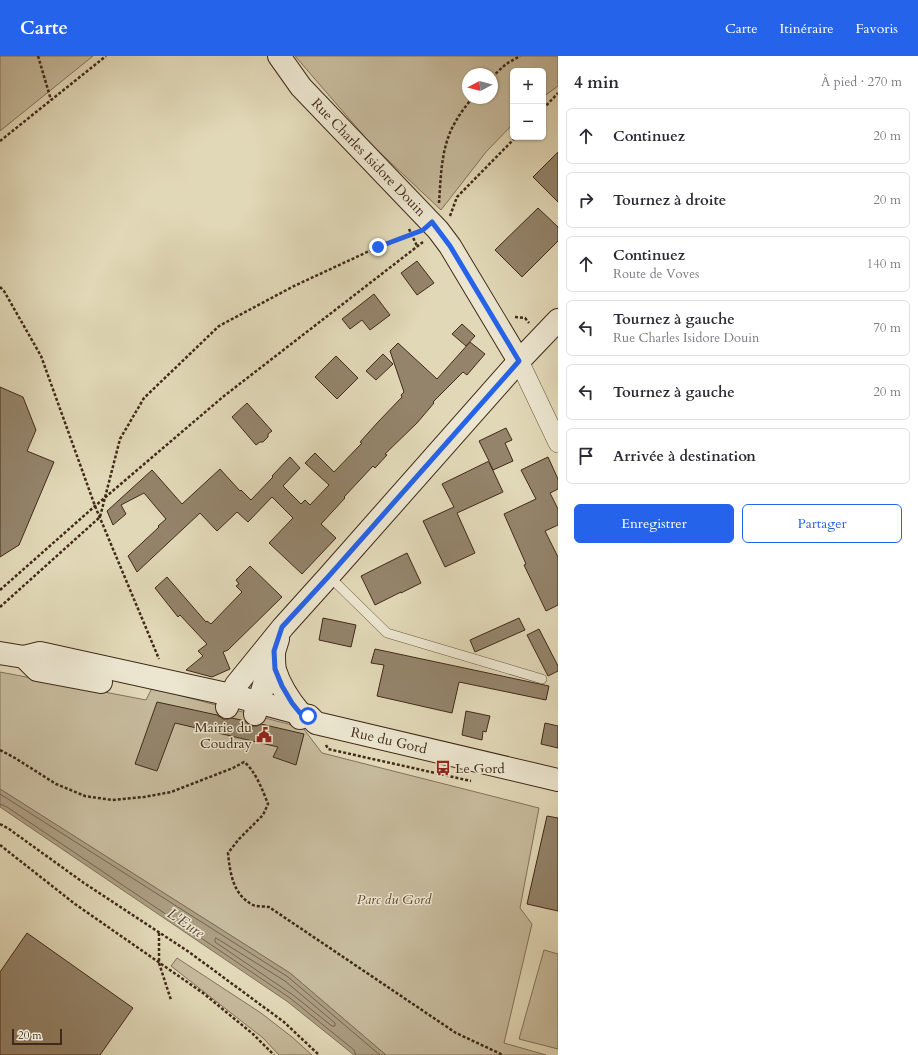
<!DOCTYPE html>
<html lang="fr">
<meta charset="utf-8">
<style>
body{margin:0;font-family:Cardo,serif;background:#f7f7f7;color:#2b2b33}
.controls{position:absolute;right:12px;top:12px;display:grid;overflow:hidden;border-radius:6px;box-shadow:0 1px 3px #0004}
.controls button{width:36px;height:36px;display:grid;place-items:center;padding:0;border:0;border-bottom:1px solid #e1e1e2;background:#fff;color:#2b2b33;font:20px sans-serif}
.compass{position:absolute;left:462px;top:12px;width:36px;height:36px;border-radius:50%;background:#fff;box-shadow:0 1px 3px #0004;rotate:263deg}
.scale{position:absolute;left:12px;bottom:10px;width:50px;box-sizing:border-box;padding-left:4px;border:2px solid #412a19;border-top:0;font-size:11px;line-height:14px;white-space:nowrap;color:#412a19;-webkit-text-stroke:3px #ece6d0;paint-order:stroke}
.stop{position:absolute;width:12px;height:12px;margin:-9px;border:3px solid #2563eb;border-radius:50%;background:#fff}
.stop.end{background:#2563eb;border-color:#fff;box-shadow:0 1px 4px #0008}
.list{margin:0;padding:0;list-style:none}
h2{display:flex;justify-content:space-between;align-items:center;height:52px;margin:0;padding:0 16px;font-size:17px}
h2 small{font-size:13px;font-weight:400;color:#7c7c81}
.list li{display:grid;grid-template-columns:26px 1fr auto;gap:12px;align-items:center;box-sizing:border-box;height:56px;margin:0 8px 8px;padding:0 8px;border:1px solid #e1e1e2;border-radius:6px}
.list b{display:block;font-size:15px;white-space:nowrap}
.list p{margin:0;font-size:13px;white-space:nowrap;color:#7c7c81}
.list em{font-size:13px;font-style:normal;color:#7c7c81}
.actions{display:flex;gap:8px;padding:12px 16px}
.actions a{flex:1;padding:9px 0;border:1px solid #2563eb;border-radius:6px;text-align:center;font-size:14px;color:#2563eb}
.actions .main{background:#2563eb;color:#fff}
.icon{flex:none;width:22px;height:22px;fill:none;stroke:currentColor;stroke-width:2;stroke-linecap:round;stroke-linejoin:round}
.map{position:relative;flex:none;width:558px;height:999px;overflow:hidden}
header{display:flex;align-items:center;gap:24px;box-sizing:border-box;height:56px;padding:0 20px;background:#2563eb;color:#fff}
header strong{font-size:19px}
nav{display:flex;gap:22px;margin-inline-start:auto;font-size:14px}
main{display:flex}
aside{flex:1;background:#fff}
.map>svg:first-child{display:block}
.green{fill:#c6ba9c;stroke:#84725a;fill-rule:evenodd}
.water{fill:#ab9d81;stroke:#816f57}
.lines{fill:none;stroke-linecap:round;stroke-linejoin:round}
.shore{stroke:#76644d;stroke-width:1}
.building{fill:#94846b;stroke:#412a19}
.lane-casing{stroke:#695640;stroke-width:10}
.street-casing{stroke:#695640;stroke-width:20}
.secondary-casing{stroke:#412a19;stroke-width:24}
.path{stroke:#412a19;stroke-width:2.5;stroke-dasharray:3 2;stroke-linecap:butt}
.lane{stroke:#ece6d0;stroke-width:9}
.street{stroke:#ece6d0;stroke-width:19}
.secondary{stroke:#ece6d0;stroke-width:22}
.route{stroke:#2563eb;stroke-width:5}
.labels{text-anchor:middle;stroke-width:3;stroke-linejoin:round;paint-order:stroke}
.street-label{font-size:14px;fill:#412a19;stroke:#ece6d0}
.poi-label{font-size:14px;fill:#412a19;stroke:#ece6d0;text-anchor:end}
.park-label{font-size:14px;font-style:italic;fill:#5c4733;stroke:#ece6d0}
.water-label{font-size:15px;font-style:italic;fill:#5c4733;stroke:#ece6d0}
</style>
<header>
<strong>Carte</strong>
<nav><a>Carte</a><a>Itinéraire</a><a>Favoris</a></nav>
</header>
<main>
<div class="map">
<svg width="558" height="999" viewBox="0 0 558 999">
<rect width="100%" height="100%" fill="#e1d8b7"/>
<filter id="stains"><feTurbulence type="fractalNoise" baseFrequency=".005" numOctaves="4"/><feColorMatrix values="0 0 0 0 .2 0 0 0 0 .09 0 0 0 0 .02 0 0 0 .5 -.17"/></filter>
<radialGradient id="worn" r=".72"><stop offset=".6" stop-color="#630" stop-opacity="0"/><stop offset="1" stop-color="#630" stop-opacity=".3"/></radialGradient>
<g class="green">
<path d="M 0,0 L 93,0 L 0,75 Z"/>
<path d="M 295,0 L 558,0 L 558,30 L 543,41 L 543,15 L 513,15 L 513,68 L 486,96 L 441,154 L 371,88 ZM 468,18 L 492,18 L 492,42 L 468,42 Z"/>
<path d="M 0,616 L 146,644 L 152,632 L 303,672 L 322,697 L 539,752 L 520,852 L 532,868 L 504,987 L 546,999 L 386,999 L 290,917 L 0,733 Z"/>
<path d="M 544,894 L 558,898 L 558,993 L 519,983 Z"/>
<path d="M 177,902 L 261,957 L 292,981 L 312,999 L 279,999 L 263,982 L 171,910 Z"/>
</g>
<path class="water" d="M 0,733 L 290,917 L 386,999 L 354,999 L 288,946 L 0,751 Z"/>
<g class="lines">
<g class="shore">
<path d="M 0,738 L 288,921 L 380,999"/>
<path d="M 0,748 L 7,751 L 290,942 L 354,994 L 356,999"/>
<path d="M 216,882 L 285,925 L 335,967 L 335,970 L 332,970 L 293,939 L 215,886 L 215,884 Z"/>
</g>
</g>
<g class="building">
<path d="M 558,96 L 558,146 L 533,121 Z"/>
<path d="M 538,152 L 558,171 L 558,185 L 522,221 L 495,194 Z"/>
<path d="M 417,205 L 434,227 L 417,239 L 401,217 Z"/>
<path d="M 374,238 L 390,259 L 370,274 L 362,264 L 350,273 L 342,263 Z"/>
<path d="M 462,268 L 475,280 L 466,290 L 452,278 Z"/>
<path d="M 470,286 L 485,298 L 467,319 L 463,316 L 433,346 L 434,347 L 417,367 L 385,398 L 387,399 L 375,412 L 373,410 L 344,441 L 345,442 L 321,468 L 336,482 L 302,518 L 269,487 L 293,462 L 272,441 L 248,466 L 237,456 L 217,475 L 200,457 L 137,516 L 128,500 L 159,471 L 158,470 L 166,463 L 144,437 L 121,449 L 126,458 L 113,469 L 107,455 L 152,414 L 182,448 L 220,413 L 240,435 L 241,434 L 251,444 L 273,421 L 272,420 L 290,401 L 300,412 L 283,430 L 301,448 L 305,444 L 310,449 L 329,429 L 305,407 L 315,397 L 334,416 L 362,387 L 360,386 L 378,366 L 402,341 L 401,339 L 404,336 L 390,295 L 398,287 L 437,323 Z"/>
<path d="M 383,298 L 393,308 L 376,324 L 366,315 Z"/>
<path d="M 336,300 L 358,322 L 337,343 L 315,321 Z"/>
<path d="M 0,331 L 23,341 L 36,374 L 27,395 L 54,406 L 19,489 L 0,501 Z"/>
<path d="M 247,347 L 272,375 L 268,378 L 268,381 L 263,386 L 260,386 L 256,389 L 232,361 Z"/>
<path d="M 506,372 L 512,384 L 505,387 L 513,405 L 493,414 L 489,406 L 503,436 L 457,457 L 475,497 L 445,511 L 423,465 L 454,451 L 442,428 L 489,405 L 479,385 Z"/>
<path d="M 548,401 L 558,423 L 558,433 L 550,437 L 558,453 L 558,469 L 545,475 L 558,501 L 558,549 L 546,555 L 524,509 L 526,508 L 504,458 L 536,443 L 521,414 Z"/>
<path d="M 407,497 L 421,527 L 401,537 L 401,536 L 375,549 L 361,520 Z"/>
<path d="M 250,510 L 282,541 L 228,594 L 223,596 L 230,613 L 212,621 L 186,614 L 203,600 L 198,595 L 207,588 L 180,559 L 178,561 L 155,532 L 167,521 L 206,566 L 207,565 L 211,568 L 242,536 L 236,530 L 239,528 L 236,524 Z"/>
<path d="M 323,562 L 356,569 L 351,591 L 319,584 Z"/>
<path d="M 519,562 L 525,574 L 475,596 L 470,584 Z"/>
<path d="M 539,573 L 558,610 L 558,615 L 548,620 L 527,579 Z"/>
<path d="M 375,593 L 549,630 L 546,644 L 459,626 L 452,657 L 377,640 L 384,609 L 371,607 Z"/>
<path d="M 157,646 L 217,659 L 223,663 L 228,663 L 232,662 L 245,665 L 252,670 L 257,670 L 261,668 L 304,678 L 296,709 L 273,701 L 278,691 L 175,667 L 157,715 L 135,708 Z"/>
<path d="M 466,655 L 490,660 L 486,676 L 483,675 L 482,684 L 462,679 Z"/>
<path d="M 545,667 L 558,670 L 558,692 L 541,688 Z"/>
<path d="M 547,760 L 558,762 L 558,855 L 527,848 Z"/>
<path d="M 27,877 L 133,952 L 100,999 L 0,999 L 0,916 Z"/>
</g>
<g class="lines">
<defs>
<path id="lane" d="M 328,521 L 337,528 L 387,577 L 542,623"/>
<path id="street" d="M 519,305 L 558,387"/>
<g id="secondary">
<path d="M 279,0 L 301,31 L 438,174 L 450,190 L 519,305"/>
<path d="M 0,597 L 24,601 L 40,597 L 231,639 L 305,659 L 309,660 L 316,667 L 558,724"/>
<path d="M 274,598 C 274,603 274,609 275,614 C 280,630 290,645 300,657 L 300,662"/>
<path d="M 24,601 L 37,614 L 101,626"/>
<path d="M 227,651 L 236,629 L 283,571 L 328,521 L 519,305 L 558,264"/>
<path d="M 255,658 L 278,583"/>
</g>
</defs>
<use href="#lane" class="lane-casing"/>
<use href="#street" class="street-casing"/>
<use href="#secondary" class="secondary-casing"/>
<g class="path">
<path d="M 38,0 L 51,44"/>
<path d="M 492,21 L 506,8 L 520,0"/>
<path d="M 543,53 L 558,37"/>
<path d="M 0,85 L 106,0"/>
<path d="M 439,147 C 441,119 441,89 456,65 C 460,57 467,49 472,42"/>
<path d="M 450,160 L 457,141 L 516,81"/>
<path d="M 409,173 L 417,190"/>
<path d="M 0,231 L 4,235 L 41,300 L 95,450 L 159,603"/>
<path d="M 515,261 L 525,262 L 529,267"/>
<path d="M 0,534 L 95,450 L 224,340 L 423,186"/>
<path d="M 0,551 L 100,461 L 120,383 L 144,342 L 219,270 L 294,230 L 378,191 L 415,178"/>
<path d="M 326,689 L 328,693 L 471,725"/>
<path d="M 0,694 L 15,702 L 56,728 L 85,740 L 112,744 L 144,741 L 171,736 L 233,712 L 244,706 C 255,714 263,735 268,748 L 263,759 L 239,783 L 228,797 C 230,817 233,839 253,849 C 257,851 264,850 269,851 L 456,977 L 503,999"/>
<path d="M 0,768 L 9,773 L 84,827 L 189,896 L 284,966 L 319,999"/>
<path d="M 0,789 L 75,848 L 203,937 L 253,978 L 274,999"/>
<path d="M 159,877 L 159,907 L 171,944"/>
</g>
<use href="#lane" class="lane"/>
<use href="#street" class="street"/>
<use href="#secondary" class="secondary"/>
</g>
<g class="lines">
<path class="route" d="M 308,660 L 300,657 L 292,647 L 282,630 L 275,613 L 274,595 L 282,571 L 328,521 L 519,305 L 450,190 L 432,166 L 423,174 L 378,191"/>
</g>
<defs>
<symbol id="civic-bare" viewBox="-9 -9 18 18"><path d="M-.6-6.5H3V-4.5H.6V-3L4-1V1h2V6H-6V1h2V-1L-.6-3ZM-1.2 2.5V6h2.4V2.5Z" fill="#8f2418" stroke="#ece6d0" stroke-width="2.5" paint-order="stroke"/></symbol>
<symbol id="bus-bare" viewBox="-9 -9 18 18"><path d="M-5-6H5V4H4V6H2V4H-2V6H-4V4H-5ZM-3.5-4V0h7V-4ZM-3.5 1.2v1.5H-2V1.2ZM2 1.2v1.5H3.5V1.2Z" fill="#8f2418" stroke="#ece6d0" stroke-width="2.5" paint-order="stroke"/></symbol>
</defs>
<g fill-rule="evenodd">
<use href="#civic-bare" x="253" y="668" width="22" height="22"/>
<use href="#bus-bare" x="432" y="701" width="22" height="22"/>
</g>
<g class="labels">
<g class="street-label">
<text transform="translate(369 101) rotate(46)" y="5">Rue Charles Isidore Douin</text>
<text transform="translate(389 684) rotate(13)" y="5">Rue du Gord</text>
</g>
<g class="poi-label">
<text x="252" y="676">Mairie du<tspan x="252" dy="16">Coudray</tspan></text>
<text x="455" y="717" text-anchor="start">Le Gord</text>
</g>
<g class="park-label">
<text x="394" y="848">Parc du Gord</text>
</g>
<g class="water-label">
<text transform="translate(186 867) rotate(34)" y="5">L'Eure</text>
</g>
</g>
<rect width="100%" height="100%" filter="url(#stains)"/>
<rect width="100%" height="100%" fill="url(#worn)"/>
</svg>
<div class="controls">
<button>+</button>
<button>−</button>
</div>
<svg class="compass" viewBox="-18 -18 36 36"><path d="M0-13l5 13h-10z" fill="#e53935"/><path d="M0 13l5-13h-10z" fill="#7c7c81"/></svg>
<div class="scale">20 m</div>
<div class="stop" style="left:308px;top:660px"></div>
<div class="stop end" style="left:378px;top:191px"></div>
</div>
<aside>
<h2>4 min<small>À pied · 270 m</small></h2>
<ul class="list">
<li><svg class="icon" aria-label="ahead" viewBox="0 0 24 24"><path d="M12 20V5M6 11l6-6 6 6"/></svg><div><b>Continuez</b></div><em>20 m</em></li>
<li><svg class="icon" aria-label="right" viewBox="0 0 24 24"><path d="M7 20v-9h11M14 6l5 5-5 5"/></svg><div><b>Tournez à droite</b></div><em>20 m</em></li>
<li><svg class="icon" aria-label="ahead" viewBox="0 0 24 24"><path d="M12 20V5M6 11l6-6 6 6"/></svg><div><b>Continuez</b><p>Route de Voves</p></div><em>140 m</em></li>
<li><svg class="icon" aria-label="left" viewBox="0 0 24 24"><path d="M17 20v-9H6M10 6l-5 5 5 5"/></svg><div><b>Tournez à gauche</b><p>Rue Charles Isidore Douin</p></div><em>70 m</em></li>
<li><svg class="icon" aria-label="left" viewBox="0 0 24 24"><path d="M17 20v-9H6M10 6l-5 5 5 5"/></svg><div><b>Tournez à gauche</b></div><em>20 m</em></li>
<li><svg class="icon" aria-label="arrive" viewBox="0 0 24 24"><path d="M6 21V4h12l-3 4 3 4H6"/></svg><div><b>Arrivée à destination</b></div></li>
</ul>
<div class="actions"><a class="main">Enregistrer</a><a>Partager</a></div>
</aside>
</main>
